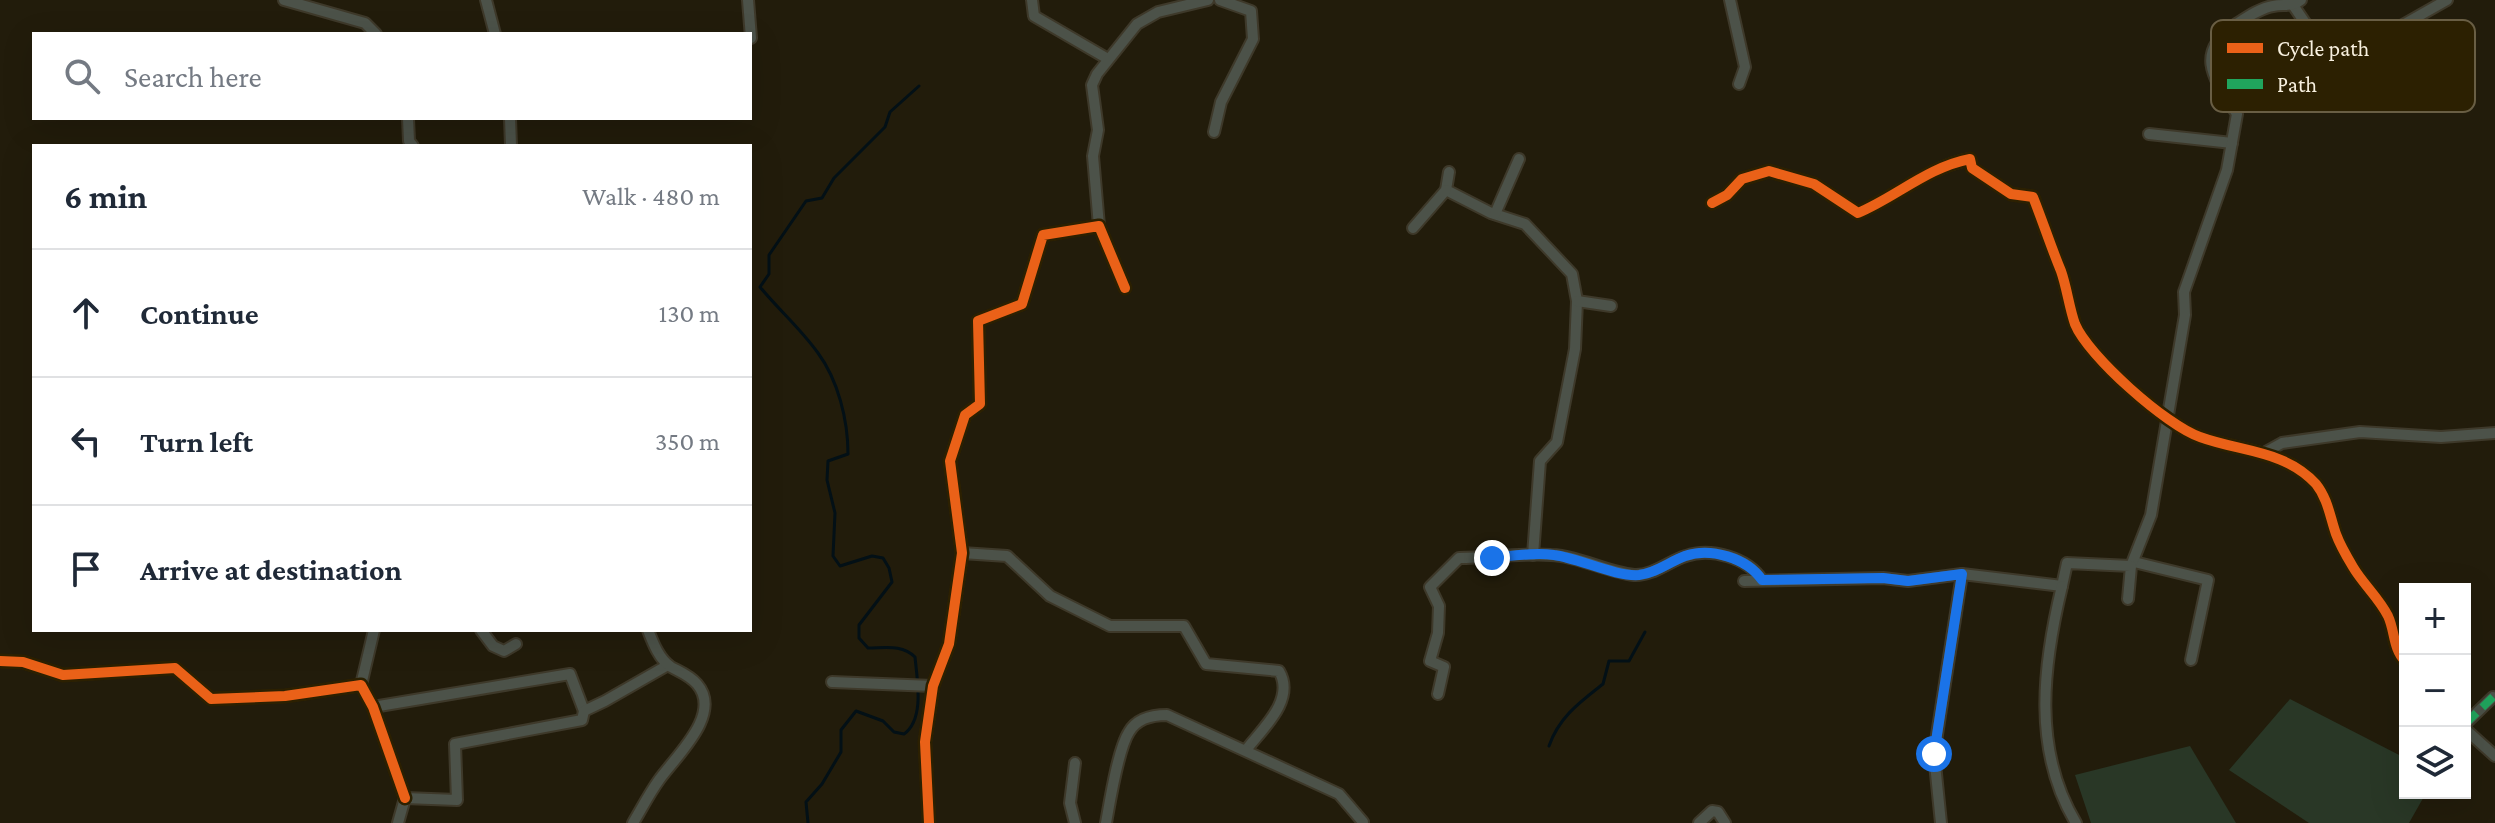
<!DOCTYPE html>
<meta charset="utf-8">
<style>
body{margin:0;font-family:"Crimson Pro",serif;background:#f6f6f7;color:#1f2937}
.controls{position:absolute;right:24px;bottom:24px;display:grid;overflow:hidden;border-radius:0px;box-shadow:0 8px 32px #0002}
.controls button{width:72px;height:72px;display:grid;place-items:center;padding:0;border:0;border-bottom:2px solid #e0e1e3;background:#fff;color:#1f2937;font:40px sans-serif}
.stop{position:absolute;width:24px;height:24px;margin:-18px;border:6px solid #1a73e8;border-radius:50%;background:#fff}
.stop.end{background:#1a73e8;border-color:#fff;box-shadow:0 2px 8px #0008}
.list{margin:0;padding:0;list-style:none}
h2{display:flex;justify-content:space-between;align-items:center;height:104px;margin:0;padding:0 32px;font-size:34px}
h2 small{font-size:26px;font-weight:400;color:#747a83}
.list li{display:grid;grid-template-columns:52px 1fr auto;gap:24px;align-items:center;box-sizing:border-box;height:128px;padding:0 32px;border-top:2px solid #e0e1e3}
.list b{display:block;font-size:30px;white-space:nowrap}
.list em{font-size:26px;font-style:normal;color:#747a83}
.icon{flex:none;width:44px;height:44px;fill:none;stroke:currentColor;stroke-width:2;stroke-linecap:round;stroke-linejoin:round}
.map{position:relative;flex:none;width:2495px;height:823px;overflow:hidden}
.search{position:absolute;background:#fff;box-shadow:0 8px 32px #0002;left:32px;top:32px;width:720px;height:88px;display:flex;align-items:center;gap:20px;box-sizing:border-box;padding:0 28px;border-radius:0px;color:#747a83;font-size:30px}
.panel{position:absolute;background:#fff;box-shadow:0 8px 32px #0002;left:32px;top:144px;width:720px;height:488px;border-radius:0px}
.map>svg:first-child{display:block}
.green{fill:#293726}
.lines{fill:none;stroke-linecap:round;stroke-linejoin:round}
.stream{stroke:#031016;stroke-width:3}
.minor-casing{stroke:#3e392a;stroke-width:14}
.minor{stroke:#4c5249;stroke-width:10}
.quiet{stroke:#20a55d;stroke-width:8;stroke-dasharray:16 8;stroke-linecap:butt}
.cycleway-casing{stroke:#2c2001;stroke-width:15}
.cycleway{stroke:#ea6118;stroke-width:10}
.route{stroke:#1a73e8;stroke-width:10}
.key{fill:#2c2001;stroke:#695e44;stroke-width:2}
.key-label{font-size:22px;fill:#f8f0df}
</style>
<div class="map">
<svg width="2495" height="823" viewBox="0 0 2495 823">
<rect width="100%" height="100%" fill="#221c0b"/>
<g class="green">
<path d="M 2290,699 L 2405,758 L 2405,793 L 2426,793 L 2409,823 L 2309,823 L 2229,770 Z"/>
<path d="M 2190,746 L 2236,823 L 2091,823 L 2075,775 Z"/>
</g>
<g class="lines">
<g class="stream">
<path d="M 1549,746 C 1559,717 1580,702 1603,684 L 1609,661 L 1629,661 L 1645,632"/>
<path d="M 808,823 L 806,802 L 822,784 L 841,752 L 841,730 L 856,711 L 883,721 L 894,732 L 904,734 C 925,719 917,679 915,657 C 902,644 885,648 868,648 L 859,638 L 859,625 L 892,582 L 889,568 L 883,558 L 872,556 L 840,566 L 833,556 L 835,513 L 827,480 L 828,461 L 848,454 C 848,420 838,380 818,353 C 801,329 779,310 760,287 L 769,274 L 769,255 L 806,201 L 822,198 L 834,178 L 885,127 L 890,112 L 919,86"/>
</g>
<defs>
<g id="minor">
<path d="M 284,0 L 365,23 L 376,34"/>
<path d="M 486,0 L 495,34"/>
<path d="M 748,0 L 751,38"/>
<path d="M 1032,0 L 1034,16 L 1108,59"/>
<path d="M 1730,0 L 1745,67 L 1739,84"/>
<path d="M 2293,5 L 2325,52 L 2335,59 L 2348,56 L 2447,0"/>
<path d="M 408,118 L 409,141 L 413,146"/>
<path d="M 510,118 L 511,146"/>
<path d="M 1214,132 L 1221,102 L 1253,39 L 1251,11 L 1220,0"/>
<path d="M 2149,134 L 2232,143"/>
<path d="M 1449,172 L 1446,190 L 1491,213 L 1525,224 L 1572,274 L 1577,301 L 1575,349 L 1557,442 L 1540,461 L 1533,555"/>
<path d="M 1712,203 L 1727,195 L 1742,179 L 1769,171 L 1814,184 L 1858,213 C 1896,197 1928,167 1970,159 L 1972,168 L 2011,194 L 2033,197 C 2043,222 2051,247 2061,271 C 2067,288 2069,307 2075,324 C 2088,356 2167,426 2200,437 C 2241,452 2285,450 2316,484 C 2328,499 2330,517 2336,534 C 2340,545 2347,557 2353,567 C 2363,584 2379,598 2388,616 C 2395,631 2393,649 2405,661"/>
<path d="M 1495,214 L 1519,159"/>
<path d="M 1099,226 L 1093,156 L 1098,130 L 1092,85 L 1097,74 L 1137,24 L 1158,12 L 1208,0"/>
<path d="M 1413,228 L 1446,190"/>
<path d="M 1577,301 L 1611,306"/>
<path d="M 2264,453 L 2282,443 L 2360,432 L 2441,437 L 2495,433"/>
<path d="M 962,553 L 1007,556 L 1050,596 L 1110,626 L 1184,626 L 1206,664 L 1279,671 C 1296,700 1262,729 1246,750"/>
<path d="M 2134,562 L 2208,580 L 2191,660"/>
<path d="M 2131,566 L 2151,515 L 2185,315 L 2184,292 L 2227,170 L 2237,114 C 2215,80 2193,54 2235,25 C 2246,18 2260,8 2273,6 C 2285,4 2293,7 2301,0"/>
<path d="M 1744,581 L 1883,578 L 1908,581 L 1962,574 L 2062,586 L 2067,563 L 2131,566 L 2128,599"/>
<path d="M 2062,586 C 2043,665 2032,750 2076,823"/>
<path d="M 481,630 L 493,646 L 504,651 L 516,644"/>
<path d="M 0,661 L 23,662 L 63,675 L 175,668 L 211,699 L 285,696 L 361,685 L 373,707 L 405,798"/>
<path d="M 832,682 L 933,686"/>
<path d="M 361,685 L 374,630"/>
<path d="M 1438,694 L 1444,667 L 1430,661 L 1438,633 L 1439,606 L 1430,587 L 1459,558 C 1489,558 1521,553 1551,555 C 1579,556 1606,572 1634,575 C 1653,576 1669,561 1686,556 C 1711,547 1748,558 1762,580"/>
<path d="M 373,707 L 570,674 L 584,711"/>
<path d="M 2465,724 L 2493,697"/>
<path d="M 2465,729 L 2495,756"/>
<path d="M 398,823 L 405,798 L 457,800 L 455,744 L 582,720 L 584,711 L 605,701 L 668,665"/>
<path d="M 633,823 C 642,808 649,794 659,780 C 676,756 723,714 697,684 C 689,675 680,672 671,667 C 659,659 653,643 648,630"/>
<path d="M 929,823 L 925,742 L 933,686 L 949,644 L 962,553 L 950,461 L 965,415 L 980,404 L 978,321 L 1022,304 L 1043,235 L 1099,226 L 1125,288"/>
<path d="M 1075,823 L 1070,803 L 1075,763"/>
<path d="M 1106,823 C 1110,801 1118,749 1129,732 C 1137,718 1153,715 1167,715 L 1339,794 L 1363,822"/>
<path d="M 1699,823 L 1712,811 L 1718,812 L 1725,823"/>
<path d="M 1941,823 L 1934,754 L 1962,574"/>
</g>
</defs>
<use href="#minor" class="minor-casing"/>
<use href="#minor" class="minor"/>
<path class="quiet" d="M 2465,724 L 2493,697"/>
<defs>
<g id="cycleway">
<path d="M 1712,203 L 1727,195 L 1742,179 L 1769,171 L 1814,184 L 1858,213 C 1896,197 1928,167 1970,159 L 1972,168 L 2011,194 L 2033,197 C 2043,222 2051,247 2061,271 C 2067,288 2069,307 2075,324 C 2088,356 2167,426 2200,437 C 2241,452 2285,450 2316,484 C 2328,499 2330,517 2336,534 C 2340,545 2347,557 2353,567 C 2363,584 2379,598 2388,616 C 2395,631 2393,649 2405,661"/>
<path d="M 0,661 L 23,662 L 63,675 L 175,668 L 211,699 L 285,696 L 361,685 L 373,707 L 405,798"/>
<path d="M 929,823 L 925,742 L 933,686 L 949,644 L 962,553 L 950,461 L 965,415 L 980,404 L 978,321 L 1022,304 L 1043,235 L 1099,226 L 1125,288"/>
</g>
</defs>
<use href="#cycleway" class="cycleway-casing"/>
<use href="#cycleway" class="cycleway"/>
</g>
<g class="lines">
<path class="route" d="M 1492,558 C 1512,556 1535,552 1554,555 C 1578,558 1616,577 1639,575 C 1656,573 1669,562 1685,556 C 1710,547 1747,558 1762,580 L 1883,578 L 1908,581 L 1962,574 L 1934,754"/>
</g>
<rect x="2211" y="20" width="264" height="92" rx="12" class="key"/>
<rect x="2227" y="43" width="36" height="10" fill="#ea6118"/>
<rect x="2227" y="79" width="36" height="10" fill="#20a55d"/>
<g class="key-label">
<text x="2277" y="56">Cycle path</text>
<text x="2277" y="92">Path</text>
</g>
</svg>
<div class="controls">
<button>+</button>
<button>−</button>
<button><svg class="icon" aria-label="layers" viewBox="0 0 24 24"><path d="M12 4l9 5-9 5-9-5zM3 14l9 5 9-5"/></svg></button>
</div>
<div class="stop" style="left:1934px;top:754px"></div>
<div class="stop end" style="left:1492px;top:558px"></div>
<div class="search"><svg class="icon" aria-label="search" viewBox="0 0 24 24"><circle cx="10" cy="10" r="6"/><path d="M15 15l6 6"/></svg>Search here</div>
<section class="panel">
<h2>6 min<small>Walk · 480 m</small></h2>
<ul class="list">
<li><svg class="icon" aria-label="ahead" viewBox="0 0 24 24"><path d="M12 20V5M6 11l6-6 6 6"/></svg><div><b>Continue</b></div><em>130 m</em></li>
<li><svg class="icon" aria-label="left" viewBox="0 0 24 24"><path d="M17 20v-9H6M10 6l-5 5 5 5"/></svg><div><b>Turn left</b></div><em>350 m</em></li>
<li><svg class="icon" aria-label="arrive" viewBox="0 0 24 24"><path d="M6 21V4h12l-3 4 3 4H6"/></svg><div><b>Arrive at destination</b></div></li>
</ul>
</section>
</div>
